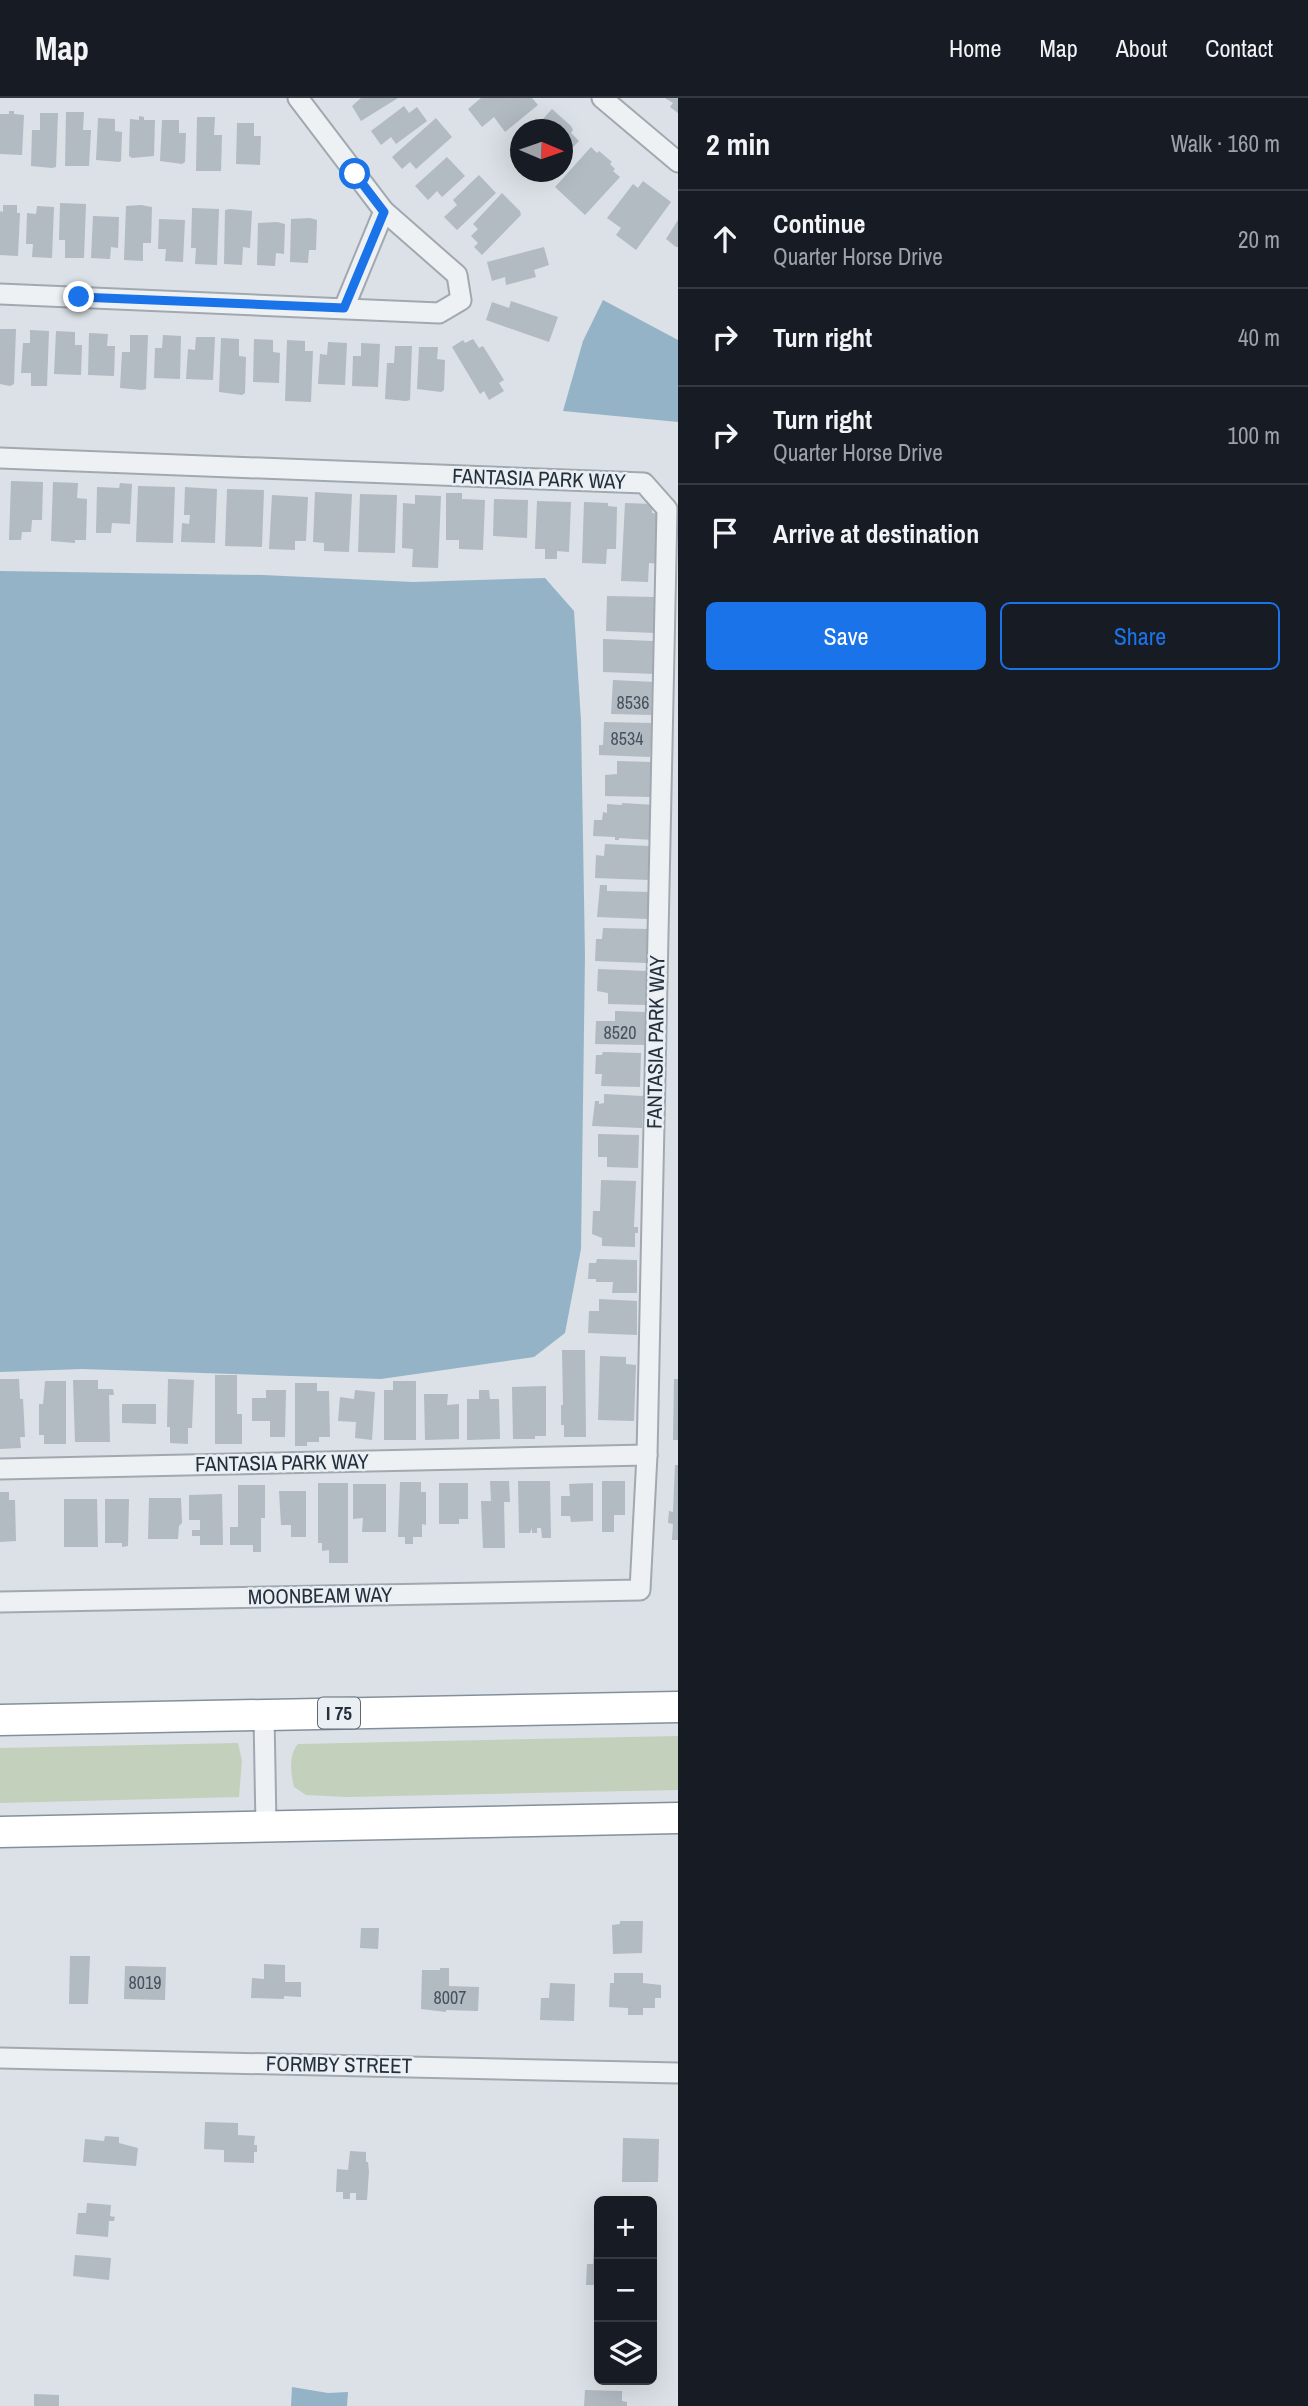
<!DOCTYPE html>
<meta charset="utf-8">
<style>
body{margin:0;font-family:"Archivo Narrow",sans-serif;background:#242831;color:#f1f3f6}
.controls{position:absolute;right:21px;bottom:21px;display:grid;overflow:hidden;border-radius:10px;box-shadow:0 7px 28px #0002}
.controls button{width:63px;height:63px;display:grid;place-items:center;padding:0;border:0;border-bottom:2px solid #363941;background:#171b24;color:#f1f3f6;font:35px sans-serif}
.compass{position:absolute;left:510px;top:21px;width:63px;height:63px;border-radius:50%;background:#171b24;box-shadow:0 7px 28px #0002;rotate:92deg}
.stop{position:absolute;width:21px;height:21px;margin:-16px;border:5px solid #1a73e8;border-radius:50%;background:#fff}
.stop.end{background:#1a73e8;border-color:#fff;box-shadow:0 2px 7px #0008}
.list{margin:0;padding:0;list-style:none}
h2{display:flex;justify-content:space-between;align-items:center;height:91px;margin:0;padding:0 28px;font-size:30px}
h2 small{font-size:23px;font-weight:400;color:#9ea1a6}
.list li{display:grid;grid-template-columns:46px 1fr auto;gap:21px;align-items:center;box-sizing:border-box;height:98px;padding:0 28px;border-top:2px solid #363941}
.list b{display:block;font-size:26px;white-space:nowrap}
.list p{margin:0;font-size:23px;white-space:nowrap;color:#9ea1a6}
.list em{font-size:23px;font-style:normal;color:#9ea1a6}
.actions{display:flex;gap:14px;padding:21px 28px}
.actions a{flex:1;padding:16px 0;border:2px solid #1a73e8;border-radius:10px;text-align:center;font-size:24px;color:#1a73e8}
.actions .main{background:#1a73e8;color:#fff}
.icon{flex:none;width:38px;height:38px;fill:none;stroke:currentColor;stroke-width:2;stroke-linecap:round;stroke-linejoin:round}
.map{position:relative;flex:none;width:678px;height:2308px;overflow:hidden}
header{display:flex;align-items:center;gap:42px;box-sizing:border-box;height:98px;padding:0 35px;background:#171b24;border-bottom:2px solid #363941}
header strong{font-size:33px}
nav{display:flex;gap:38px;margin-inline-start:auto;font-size:24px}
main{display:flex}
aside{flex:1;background:#171b24}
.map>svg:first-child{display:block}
.green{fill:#c3d0bc}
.water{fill:#95b3c7}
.building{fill:#b2bac2}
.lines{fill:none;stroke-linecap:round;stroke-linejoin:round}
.minor-casing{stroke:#a1a8b0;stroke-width:23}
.highway-casing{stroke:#83909c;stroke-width:33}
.minor{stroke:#eef1f4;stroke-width:19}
.highway{stroke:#fff;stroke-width:30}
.route{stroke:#1a73e8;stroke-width:9}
.labels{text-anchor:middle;stroke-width:5;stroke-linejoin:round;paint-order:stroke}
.number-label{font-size:18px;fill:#48525e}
.shield{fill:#eaeff4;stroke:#606973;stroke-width:2}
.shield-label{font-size:19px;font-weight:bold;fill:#25303c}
.street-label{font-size:21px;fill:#25303c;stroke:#eaeff4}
</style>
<header>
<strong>Map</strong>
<nav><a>Home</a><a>Map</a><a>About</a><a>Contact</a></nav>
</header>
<main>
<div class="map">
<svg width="678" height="2308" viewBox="0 0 678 2308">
<rect width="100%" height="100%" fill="#dbe1e6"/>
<g class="green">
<path d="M 678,1638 L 678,1692 L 347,1699 L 306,1697 L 294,1689 C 291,1677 288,1657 298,1646 Z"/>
<path d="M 238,1645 L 242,1663 L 239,1699 L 0,1705 L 0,1650 Z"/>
</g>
<g class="water">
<path d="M 603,202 L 678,242 L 678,324 L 563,313 L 583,243 Z"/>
<path d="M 0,473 L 263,477 L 413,484 L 545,480 L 574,513 L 581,623 L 585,858 L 581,1151 L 565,1235 L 534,1259 L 381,1281 L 82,1271 L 0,1274 Z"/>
<path d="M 292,2289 L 328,2295 L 348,2294 L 347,2308 L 291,2308 Z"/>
</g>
<g class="building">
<path d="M 361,0 L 398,0 L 361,23 L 352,8 Z"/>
<path d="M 481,0 L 532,0 L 538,7 L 505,34 L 494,19 L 482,29 L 468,11 Z"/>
<path d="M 665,0 L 678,0 L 678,15 L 670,9 L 673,5 Z"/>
<path d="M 404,8 L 409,15 L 417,9 L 427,23 L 396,46 L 391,39 L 381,47 L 371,33 Z"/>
<path d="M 552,11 L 571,28 L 573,32 L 571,35 L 579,43 L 562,60 L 562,32 L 533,32 Z"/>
<path d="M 9,13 L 14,13 L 14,16 L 24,17 L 22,57 L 0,56 L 0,16 L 9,16 Z"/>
<path d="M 66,14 L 84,14 L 83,32 L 91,32 L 89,68 L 65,68 Z"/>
<path d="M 40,15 L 58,15 L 56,69 L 52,70 L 31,68 L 32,32 L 40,32 Z"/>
<path d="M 139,18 L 144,19 L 144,22 L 155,22 L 154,58 L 132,60 L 129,58 L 130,21 L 139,22 Z"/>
<path d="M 197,19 L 215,19 L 214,37 L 222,37 L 221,73 L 196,73 Z"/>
<path d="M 98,20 L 115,21 L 115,33 L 122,34 L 121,63 L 119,64 L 96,62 Z"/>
<path d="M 436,20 L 452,39 L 416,71 L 410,64 L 402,71 L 392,59 Z"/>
<path d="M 162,22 L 179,22 L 179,35 L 186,35 L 185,64 L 182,66 L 160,63 Z"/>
<path d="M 237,25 L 254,25 L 254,38 L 261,38 L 260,67 L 236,66 Z"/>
<path d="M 591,49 L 597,55 L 599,53 L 612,64 L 610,66 L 615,71 L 613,73 L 620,79 L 585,117 L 555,89 Z"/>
<path d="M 447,59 L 465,78 L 442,99 L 437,93 L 428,102 L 415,88 Z"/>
<path d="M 479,77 L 496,95 L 457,132 L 444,119 L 457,107 L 453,102 Z"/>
<path d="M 643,83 L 671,104 L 636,152 L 616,137 L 621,130 L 607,120 L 633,86 L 638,90 Z"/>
<path d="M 502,95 L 520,113 L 521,117 L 482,157 L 474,149 L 478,145 L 471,138 L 478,131 L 473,126 Z"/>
<path d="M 60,105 L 86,106 L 84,160 L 65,160 L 65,142 L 59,142 Z"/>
<path d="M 3,107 L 17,107 L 17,115 L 20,115 L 18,158 L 0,157 L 0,113 L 3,114 Z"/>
<path d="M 141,107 L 152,109 L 151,145 L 143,145 L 143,163 L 124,162 L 126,108 Z"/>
<path d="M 37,108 L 54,109 L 52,160 L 32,159 L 33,146 L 26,146 L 27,115 L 36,116 Z"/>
<path d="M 192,110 L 219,111 L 217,167 L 195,166 L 196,150 L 191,150 Z"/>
<path d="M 230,111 L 252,113 L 250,150 L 243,149 L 242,167 L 224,166 L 225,112 Z"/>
<path d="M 93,118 L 119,119 L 118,150 L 111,149 L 110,161 L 91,160 Z"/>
<path d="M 310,120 L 317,122 L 316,152 L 309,152 L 308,165 L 290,164 L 291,121 Z"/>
<path d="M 159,121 L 185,122 L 183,164 L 165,163 L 166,151 L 158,151 Z"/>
<path d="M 678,122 L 678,149 L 676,149 L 666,141 Z"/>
<path d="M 277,124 L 285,126 L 284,156 L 276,155 L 275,168 L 257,167 L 258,125 Z"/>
<path d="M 544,149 L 549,167 L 534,172 L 536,179 L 506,187 L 505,179 L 492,183 L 487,164 Z"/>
<path d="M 511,203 L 558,219 L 549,244 L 486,222 L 492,204 L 509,210 Z"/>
<path d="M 0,231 L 16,231 L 14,286 L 10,288 L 0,286 Z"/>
<path d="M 30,232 L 49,233 L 47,288 L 31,288 L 31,275 L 21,275 L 23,245 L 30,245 Z"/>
<path d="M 56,233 L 75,234 L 75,247 L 82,247 L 81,277 L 54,276 Z"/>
<path d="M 89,235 L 108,236 L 107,248 L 115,248 L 114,278 L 88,277 Z"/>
<path d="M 130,237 L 148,237 L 146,291 L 142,292 L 120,290 L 122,254 L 130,254 Z"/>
<path d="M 163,237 L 181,238 L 180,281 L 154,280 L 155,250 L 162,250 Z"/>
<path d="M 196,239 L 215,239 L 213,282 L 186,281 L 188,251 L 195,252 Z"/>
<path d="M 221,240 L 239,241 L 239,258 L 246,259 L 245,295 L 242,297 L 219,294 Z"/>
<path d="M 254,241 L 273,242 L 273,254 L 280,255 L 279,285 L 253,284 Z"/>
<path d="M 473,241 L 479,250 L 483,248 L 504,282 L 499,285 L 504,293 L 489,302 L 484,293 L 480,296 L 452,249 L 463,242 L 465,245 Z"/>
<path d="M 287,242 L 305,243 L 305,253 L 313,253 L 311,304 L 285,303 Z"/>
<path d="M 328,244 L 347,245 L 345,287 L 318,286 L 320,256 L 327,257 Z"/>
<path d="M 361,245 L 380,246 L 378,289 L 352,288 L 353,258 L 361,258 Z"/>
<path d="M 395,248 L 412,248 L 410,302 L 406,303 L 385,301 L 387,265 L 394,265 Z"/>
<path d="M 419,249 L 438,249 L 437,261 L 445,262 L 444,292 L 441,294 L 417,291 Z"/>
<path d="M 11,383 L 43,384 L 42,422 L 32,422 L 31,434 L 22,434 L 21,442 L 9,442 Z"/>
<path d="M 53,384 L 78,385 L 77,400 L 87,401 L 86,442 L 75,442 L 75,445 L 51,443 Z"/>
<path d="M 120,385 L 132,386 L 130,426 L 112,425 L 111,435 L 96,435 L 97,389 L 119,390 Z"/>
<path d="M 138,388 L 175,389 L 173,445 L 136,444 Z"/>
<path d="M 185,389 L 217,391 L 215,445 L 181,444 L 182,425 L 189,426 L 190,417 L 184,417 Z"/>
<path d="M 227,391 L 264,392 L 262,449 L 225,448 Z"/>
<path d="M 315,394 L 352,396 L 349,454 L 324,453 L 324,445 L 313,444 Z"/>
<path d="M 446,395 L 462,395 L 462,401 L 485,402 L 483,452 L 459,451 L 459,442 L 446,442 Z"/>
<path d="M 360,396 L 397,397 L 395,455 L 358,454 Z"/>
<path d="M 272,397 L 308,399 L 306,443 L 295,443 L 295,452 L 269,451 Z"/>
<path d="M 415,397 L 441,398 L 438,470 L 412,469 L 413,451 L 402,450 L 403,405 L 415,406 Z"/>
<path d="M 494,401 L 528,402 L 527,440 L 493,438 Z"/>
<path d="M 537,403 L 571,404 L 569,454 L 557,453 L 557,461 L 545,461 L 545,451 L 535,451 Z"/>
<path d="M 584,404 L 608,405 L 608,408 L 617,409 L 616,451 L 607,451 L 606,466 L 582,465 Z"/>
<path d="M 625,405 L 652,406 L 652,415 L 662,416 L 659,466 L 649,465 L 648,484 L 621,483 Z"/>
<path d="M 607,498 L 655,499 L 655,535 L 606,533 Z"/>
<path d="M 603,541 L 653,543 L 653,553 L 656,553 L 655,576 L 603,574 Z"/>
<path d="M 613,582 L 654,584 L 653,617 L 611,616 Z"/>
<path d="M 604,624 L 653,625 L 650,659 L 599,657 L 599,647 L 603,647 Z"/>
<path d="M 617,663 L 651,664 L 651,699 L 605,698 L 605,677 L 617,676 Z"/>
<path d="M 622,705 L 655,707 L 653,742 L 619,740 L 619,742 L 615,742 L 615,739 L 593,738 L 594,722 L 602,722 L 603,714 L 607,715 L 607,706 L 622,707 Z"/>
<path d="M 605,746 L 649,748 L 649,782 L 595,780 L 596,757 L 604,758 Z"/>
<path d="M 600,787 L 607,787 L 607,793 L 654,794 L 653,808 L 649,808 L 648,821 L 597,819 Z"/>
<path d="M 603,830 L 648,831 L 647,865 L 595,863 L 596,841 L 602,841 Z"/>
<path d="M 598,871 L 647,873 L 645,907 L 608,906 L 608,895 L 597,893 Z"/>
<path d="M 615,913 L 646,914 L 645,947 L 595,946 L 596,923 L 615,923 Z"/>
<path d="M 603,954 L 641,955 L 640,989 L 601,988 L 602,976 L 595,976 L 596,957 L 602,957 Z"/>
<path d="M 604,996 L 643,998 L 642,1030 L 592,1028 L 595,1003 L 599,1003 L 599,1006 L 604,1005 Z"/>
<path d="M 598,1036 L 639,1037 L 638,1070 L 607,1069 L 607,1059 L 598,1059 Z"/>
<path d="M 601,1082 L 636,1083 L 634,1129 L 638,1129 L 638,1135 L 635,1135 L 635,1149 L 602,1148 L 602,1140 L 592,1136 L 593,1113 L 600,1113 Z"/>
<path d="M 597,1161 L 637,1162 L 637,1195 L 612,1195 L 613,1184 L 596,1184 L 596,1181 L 588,1181 L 589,1165 L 596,1165 Z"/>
<path d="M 599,1201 L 637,1203 L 637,1237 L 588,1235 L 589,1213 L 599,1213 Z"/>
<path d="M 562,1252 L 585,1252 L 586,1339 L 564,1339 L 564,1327 L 561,1327 L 561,1307 L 563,1307 Z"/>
<path d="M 600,1258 L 626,1259 L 626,1266 L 636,1267 L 634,1323 L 598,1322 Z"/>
<path d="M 215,1277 L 237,1277 L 237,1316 L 242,1316 L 242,1346 L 215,1346 Z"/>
<path d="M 0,1281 L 19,1281 L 20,1301 L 23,1301 L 25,1339 L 20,1339 L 21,1350 L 0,1351 Z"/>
<path d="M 168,1281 L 194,1282 L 192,1330 L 188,1330 L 188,1346 L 170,1345 L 170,1329 L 167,1329 Z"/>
<path d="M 674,1281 L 678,1281 L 678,1342 L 673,1342 Z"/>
<path d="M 73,1282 L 98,1282 L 98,1291 L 113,1291 L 114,1297 L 109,1297 L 110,1344 L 75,1344 Z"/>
<path d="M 45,1283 L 66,1283 L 66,1346 L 44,1346 L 44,1337 L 39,1337 L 39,1306 L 43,1306 Z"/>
<path d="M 393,1283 L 416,1283 L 416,1342 L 384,1342 L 384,1292 L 393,1292 Z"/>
<path d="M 295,1285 L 317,1285 L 317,1293 L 329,1293 L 330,1339 L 319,1339 L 319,1344 L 307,1344 L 307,1348 L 295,1348 Z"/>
<path d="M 546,1288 L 546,1338 L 535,1338 L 535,1341 L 513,1341 L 512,1289 Z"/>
<path d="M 266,1292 L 286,1292 L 285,1339 L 270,1339 L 270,1323 L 252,1323 L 252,1300 L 266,1300 Z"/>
<path d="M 355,1292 L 375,1294 L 372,1342 L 355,1340 L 356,1324 L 338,1323 L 340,1299 L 354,1301 Z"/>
<path d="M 479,1292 L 489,1292 L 490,1301 L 499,1301 L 500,1341 L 467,1342 L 467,1301 L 479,1301 Z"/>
<path d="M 424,1296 L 448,1296 L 447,1307 L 459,1306 L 459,1341 L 425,1342 Z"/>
<path d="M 122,1306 L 156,1306 L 156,1326 L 122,1325 Z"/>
<path d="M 675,1367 L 678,1367 L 678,1442 L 672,1442 L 673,1426 L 668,1425 L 669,1413 L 673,1414 Z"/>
<path d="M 490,1383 L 509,1383 L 510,1404 L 504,1404 L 505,1450 L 483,1450 L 481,1403 L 491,1403 Z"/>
<path d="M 518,1383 L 550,1383 L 551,1440 L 542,1440 L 541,1430 L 537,1430 L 537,1435 L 532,1435 L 532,1430 L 530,1435 L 519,1435 Z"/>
<path d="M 602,1383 L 625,1383 L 625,1417 L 614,1417 L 614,1434 L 602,1434 Z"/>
<path d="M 400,1384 L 421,1384 L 421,1394 L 426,1394 L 426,1427 L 422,1426 L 422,1439 L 413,1439 L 413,1446 L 405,1446 L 405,1439 L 398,1439 Z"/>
<path d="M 318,1385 L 348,1385 L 348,1465 L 329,1465 L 329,1452 L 322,1453 L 322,1445 L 318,1445 Z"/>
<path d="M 439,1385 L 468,1385 L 468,1421 L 459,1421 L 459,1426 L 439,1426 Z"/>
<path d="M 593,1385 L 593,1423 L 571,1424 L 570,1418 L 561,1418 L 561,1398 L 570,1398 L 569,1386 Z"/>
<path d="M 353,1386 L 386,1386 L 386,1434 L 362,1434 L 363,1420 L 353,1421 Z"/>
<path d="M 238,1387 L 265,1387 L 265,1420 L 261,1420 L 261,1454 L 253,1454 L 253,1447 L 230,1447 L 230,1429 L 238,1429 Z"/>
<path d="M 279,1393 L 306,1393 L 306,1439 L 291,1439 L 291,1427 L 281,1427 Z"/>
<path d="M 0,1394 L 9,1394 L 9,1402 L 15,1402 L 16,1443 L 0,1444 Z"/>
<path d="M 222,1396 L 223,1447 L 200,1447 L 200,1438 L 192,1438 L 192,1432 L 200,1432 L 200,1422 L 189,1422 L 189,1397 Z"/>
<path d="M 149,1400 L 181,1400 L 182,1425 L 179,1428 L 178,1441 L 148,1441 Z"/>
<path d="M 64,1401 L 97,1401 L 98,1449 L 64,1449 Z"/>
<path d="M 105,1401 L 129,1401 L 128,1448 L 122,1449 L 122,1445 L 105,1445 Z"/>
<path d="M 620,1823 L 643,1823 L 642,1855 L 613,1856 L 612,1827 L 620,1826 Z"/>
<path d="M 361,1830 L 379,1830 L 378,1851 L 360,1850 Z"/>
<path d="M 70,1858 L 90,1858 L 88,1906 L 69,1906 Z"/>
<path d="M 264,1866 L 285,1867 L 285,1884 L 301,1884 L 301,1899 L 284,1898 L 284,1901 L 251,1900 L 252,1880 L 264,1881 Z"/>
<path d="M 125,1868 L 166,1869 L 165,1902 L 124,1901 Z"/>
<path d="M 440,1870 L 449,1870 L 449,1888 L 479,1889 L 478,1913 L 446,1912 L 446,1914 L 421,1911 L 422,1872 L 440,1872 Z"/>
<path d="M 614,1875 L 643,1875 L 643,1885 L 661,1887 L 661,1900 L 655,1900 L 655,1910 L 643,1910 L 643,1917 L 628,1917 L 628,1910 L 609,1909 L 610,1885 L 614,1885 Z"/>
<path d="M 550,1885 L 575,1886 L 574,1923 L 540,1922 L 541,1900 L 549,1900 Z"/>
<path d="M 205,2024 L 238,2025 L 238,2037 L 255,2038 L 254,2047 L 257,2047 L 257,2054 L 254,2054 L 254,2065 L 224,2064 L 224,2052 L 204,2051 Z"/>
<path d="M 105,2038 L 119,2039 L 119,2045 L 138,2050 L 136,2068 L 83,2064 L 85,2041 L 104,2043 Z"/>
<path d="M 623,2040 L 659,2041 L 658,2084 L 622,2084 Z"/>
<path d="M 350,2053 L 366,2054 L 366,2064 L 368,2064 L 369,2073 L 367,2102 L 356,2102 L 356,2095 L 350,2095 L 350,2101 L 343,2101 L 343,2094 L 336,2094 L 337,2071 L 348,2072 Z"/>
<path d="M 87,2105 L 111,2107 L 110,2118 L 115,2119 L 114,2123 L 109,2123 L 108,2139 L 76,2136 L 78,2115 L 86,2115 Z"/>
<path d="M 594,2149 L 599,2149 L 599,2187 L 586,2187 L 587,2166 L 593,2166 Z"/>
<path d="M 75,2157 L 111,2160 L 109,2182 L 73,2178 Z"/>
<path d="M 585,2292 L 622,2293 L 622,2303 L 627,2304 L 627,2308 L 584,2308 Z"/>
<path d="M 34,2296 L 59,2297 L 59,2308 L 34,2308 Z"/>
</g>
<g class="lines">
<defs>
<g id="minor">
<path d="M 602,0 L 678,64"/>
<path d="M 0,196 L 439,215 L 461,202 L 457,177 L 384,113 L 298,0"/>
<path d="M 344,210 L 384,113"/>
<path d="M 0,360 L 644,385 L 667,411 L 647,1357 L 640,1492 L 0,1504"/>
<path d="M 0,1371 L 647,1357"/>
<path d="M 264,1617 L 266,1728"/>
<path d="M 0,1960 L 678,1975"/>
</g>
<g id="highway">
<path d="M 0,1622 L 678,1609"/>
<path d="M 0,1734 L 678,1720"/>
</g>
</defs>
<use href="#minor" class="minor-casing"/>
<use href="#highway" class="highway-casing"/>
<use href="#minor" class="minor"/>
<use href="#highway" class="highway"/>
</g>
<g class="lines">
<path class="route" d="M 79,199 L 344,210 L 384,114 L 355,76"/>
</g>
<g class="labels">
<g class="number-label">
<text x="633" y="611">8536</text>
<text x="627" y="647">8534</text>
<text x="620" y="941">8520</text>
<text x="145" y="1891">8019</text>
<text x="450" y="1906">8007</text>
</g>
<rect class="shield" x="318" y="1599.5" width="42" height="31" rx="5"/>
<g class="shield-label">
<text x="339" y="1622">I 75</text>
</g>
<g class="street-label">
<text transform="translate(539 381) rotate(2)" y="7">FANTASIA PARK WAY</text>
<text transform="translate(656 944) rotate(-89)" y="7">FANTASIA PARK WAY</text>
<text transform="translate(282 1365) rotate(-1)" y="7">FANTASIA PARK WAY</text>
<text transform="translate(320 1498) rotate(-1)" y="7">MOONBEAM WAY</text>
<text transform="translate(339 1967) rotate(1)" y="7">FORMBY STREET</text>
</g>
</g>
</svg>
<div class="controls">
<button>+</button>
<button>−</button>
<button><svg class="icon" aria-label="layers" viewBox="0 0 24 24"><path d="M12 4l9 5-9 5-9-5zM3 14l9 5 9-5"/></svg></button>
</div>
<svg class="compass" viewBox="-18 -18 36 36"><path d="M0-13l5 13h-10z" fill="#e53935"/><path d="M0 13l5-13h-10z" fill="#9ea1a6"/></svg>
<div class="stop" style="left:355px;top:76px"></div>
<div class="stop end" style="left:79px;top:199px"></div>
</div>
<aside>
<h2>2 min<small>Walk · 160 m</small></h2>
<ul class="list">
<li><svg class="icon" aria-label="ahead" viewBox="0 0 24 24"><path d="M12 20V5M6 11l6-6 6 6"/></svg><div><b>Continue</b><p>Quarter Horse Drive</p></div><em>20 m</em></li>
<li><svg class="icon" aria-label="right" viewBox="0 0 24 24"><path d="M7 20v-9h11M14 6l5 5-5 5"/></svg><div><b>Turn right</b></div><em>40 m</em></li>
<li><svg class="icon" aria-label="right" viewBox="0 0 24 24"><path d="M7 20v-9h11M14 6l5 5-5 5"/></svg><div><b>Turn right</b><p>Quarter Horse Drive</p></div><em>100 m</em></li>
<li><svg class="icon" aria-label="arrive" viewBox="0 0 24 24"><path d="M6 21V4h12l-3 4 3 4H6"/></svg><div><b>Arrive at destination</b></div></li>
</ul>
<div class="actions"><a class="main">Save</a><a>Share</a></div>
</aside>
</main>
